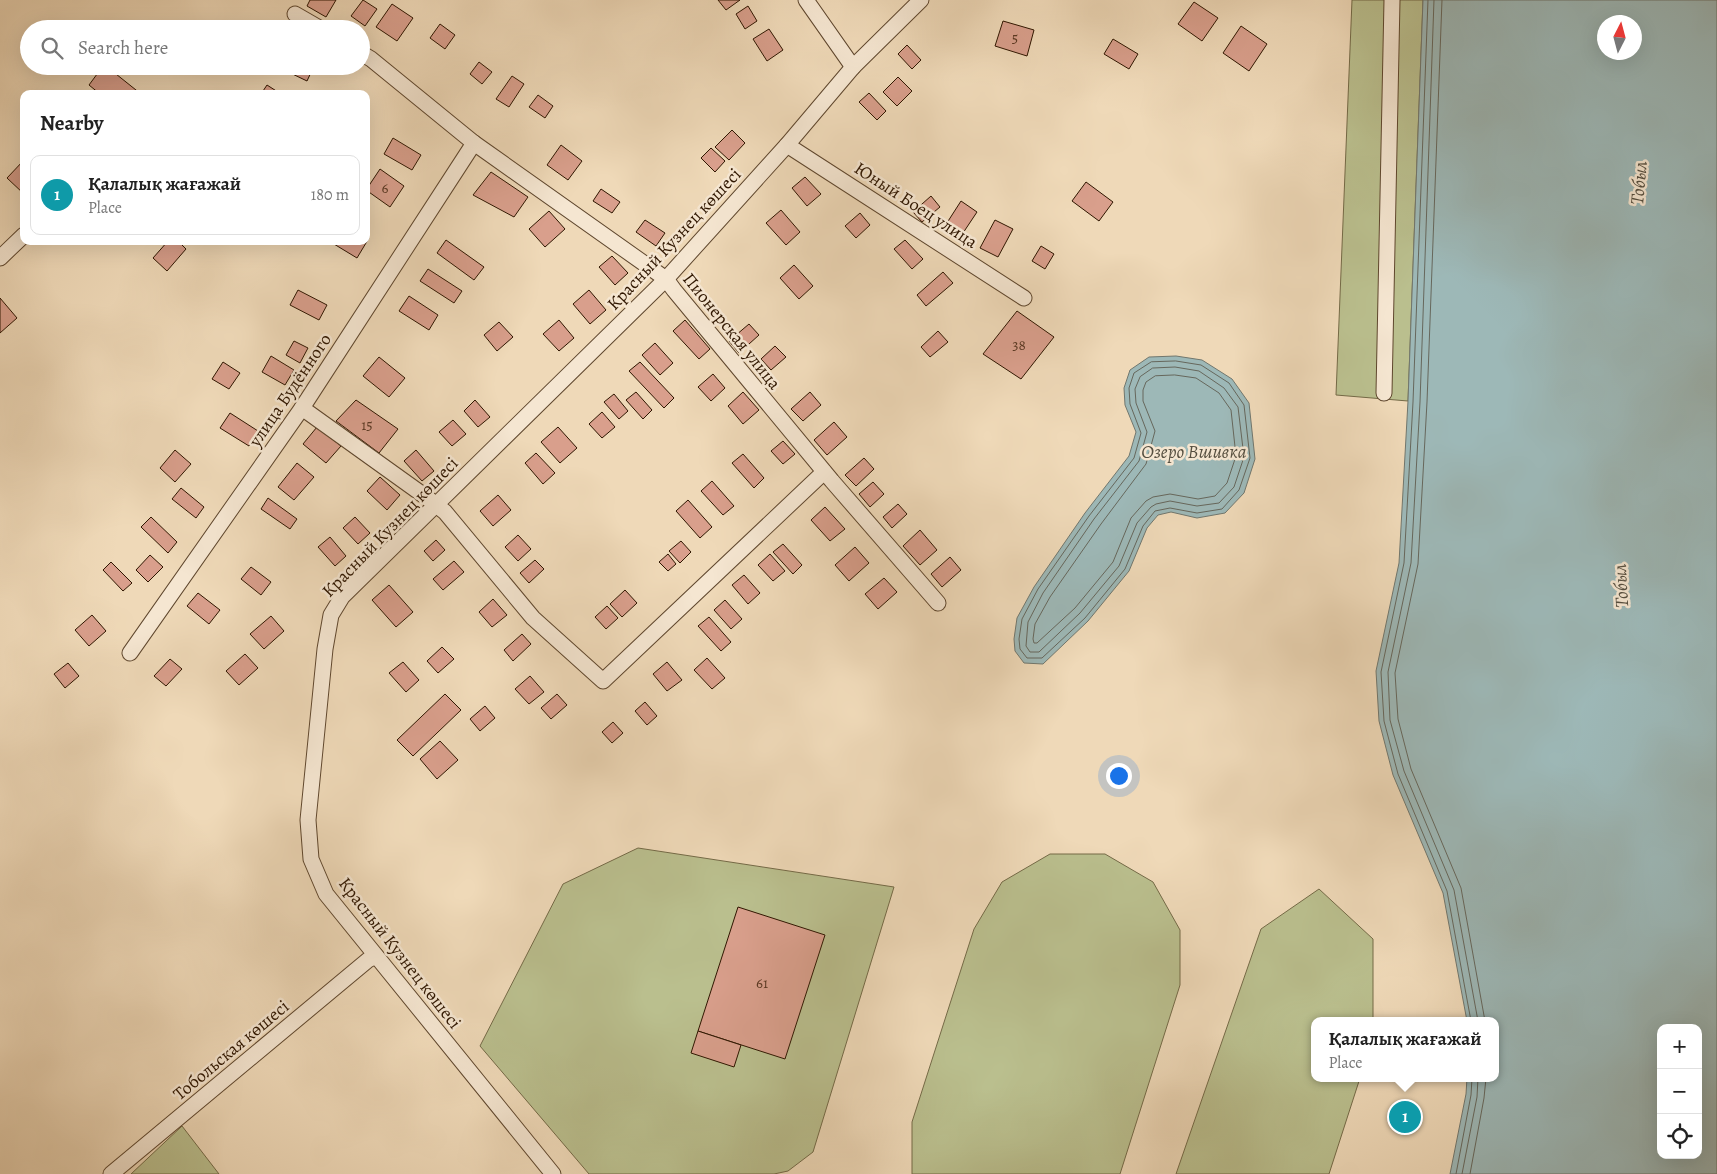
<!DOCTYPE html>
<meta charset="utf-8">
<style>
body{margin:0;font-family:Alegreya,serif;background:#f6f6f6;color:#222}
.controls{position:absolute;right:15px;bottom:15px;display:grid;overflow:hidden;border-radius:10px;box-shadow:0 5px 20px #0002}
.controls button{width:45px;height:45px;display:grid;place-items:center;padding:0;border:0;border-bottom:1px solid #e0e0e0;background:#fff;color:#222;font:25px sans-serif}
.compass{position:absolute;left:1597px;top:15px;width:45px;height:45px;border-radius:50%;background:#fff;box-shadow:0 5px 20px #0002;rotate:6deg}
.you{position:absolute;left:1118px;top:775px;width:18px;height:18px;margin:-12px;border:4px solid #fff;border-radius:50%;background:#1a73e8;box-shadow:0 0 0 8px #1a73e833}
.badge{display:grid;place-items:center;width:32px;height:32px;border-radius:50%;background:#8f2418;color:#fff;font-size:16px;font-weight:700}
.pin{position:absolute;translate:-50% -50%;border:2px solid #fff;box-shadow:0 1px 5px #0006}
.popup{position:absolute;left:1311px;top:1017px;width:188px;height:65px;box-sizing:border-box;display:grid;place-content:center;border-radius:10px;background:#fff;filter:drop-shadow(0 1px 4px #0005);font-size:16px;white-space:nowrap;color:#767676}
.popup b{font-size:19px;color:#222}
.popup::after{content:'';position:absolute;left:50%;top:100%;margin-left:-10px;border:10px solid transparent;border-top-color:#fff}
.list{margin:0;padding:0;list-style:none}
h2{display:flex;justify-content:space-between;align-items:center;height:65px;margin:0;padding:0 20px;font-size:21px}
h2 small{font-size:16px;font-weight:400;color:#767676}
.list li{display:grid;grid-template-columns:32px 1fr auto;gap:15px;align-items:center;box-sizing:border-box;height:80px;margin:0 10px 10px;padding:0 10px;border:1px solid #e0e0e0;border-radius:10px}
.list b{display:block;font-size:19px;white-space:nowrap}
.list p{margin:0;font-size:16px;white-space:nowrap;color:#767676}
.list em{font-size:16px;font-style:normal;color:#767676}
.icon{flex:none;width:28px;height:28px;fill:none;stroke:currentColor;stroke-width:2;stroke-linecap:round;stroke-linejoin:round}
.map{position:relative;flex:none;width:1717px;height:1174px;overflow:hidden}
.search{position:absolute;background:#fff;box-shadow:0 5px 20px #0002;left:20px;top:20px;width:350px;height:55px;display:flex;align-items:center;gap:12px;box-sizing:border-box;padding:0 18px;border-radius:28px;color:#767676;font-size:19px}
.panel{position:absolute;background:#fff;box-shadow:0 5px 20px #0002;left:20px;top:90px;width:350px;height:155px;border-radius:10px}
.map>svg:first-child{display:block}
.green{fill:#babf8e;stroke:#746a47}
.water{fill:#9db8b7;stroke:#71776e;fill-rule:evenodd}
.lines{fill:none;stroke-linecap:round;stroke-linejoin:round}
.shore{stroke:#66675c;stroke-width:1}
.building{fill:#d99f8c;stroke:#2f1600}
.street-casing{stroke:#5f472e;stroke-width:17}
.street{stroke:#f5e6d1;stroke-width:15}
.labels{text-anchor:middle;stroke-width:5;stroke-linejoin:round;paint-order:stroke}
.number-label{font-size:15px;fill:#5a3823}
.street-label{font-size:18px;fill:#2f1600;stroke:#f5e6d1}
.water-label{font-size:19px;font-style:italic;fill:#564f40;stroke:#f5e6d1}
</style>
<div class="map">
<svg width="1717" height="1174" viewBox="0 0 1717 1174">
<rect width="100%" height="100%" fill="#efd9b8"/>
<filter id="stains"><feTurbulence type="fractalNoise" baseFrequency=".004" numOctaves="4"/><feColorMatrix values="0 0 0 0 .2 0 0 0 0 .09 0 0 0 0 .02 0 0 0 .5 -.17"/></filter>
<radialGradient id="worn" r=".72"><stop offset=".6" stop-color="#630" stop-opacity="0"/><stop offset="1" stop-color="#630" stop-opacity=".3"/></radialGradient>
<g class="green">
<path d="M 1352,0 L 1423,0 L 1408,401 L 1336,395 Z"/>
<path d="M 638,848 L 894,887 L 813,1152 L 788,1171 L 774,1174 L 589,1174 L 480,1046 L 563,884 Z"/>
<path d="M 1050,854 L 1105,854 L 1153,882 L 1180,930 L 1180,985 L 1120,1174 L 912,1174 L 912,1122 L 974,929 L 1002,882 Z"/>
<path d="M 1319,889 L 1373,939 L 1373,1021 L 1315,1021 L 1315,1078 L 1360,1078 L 1329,1174 L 1176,1174 L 1261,929 Z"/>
<path d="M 182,1126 L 219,1174 L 131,1174 Z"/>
</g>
<g class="water">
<path d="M 1423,0 L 1717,0 L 1717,1174 L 1450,1174 L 1466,1094 L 1467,1078 L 1495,1078 L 1495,1021 L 1467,1021 L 1443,893 L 1393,775 L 1379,721 L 1376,671 L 1399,563 L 1408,401 ZM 1604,22 L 1634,22 L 1634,52 L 1604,52 ZM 1661,1028 L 1698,1028 L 1698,1155 L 1661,1155 Z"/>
<path d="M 1176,356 L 1202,360 L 1232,379 L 1249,403 L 1255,459 L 1244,493 L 1225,513 L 1197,518 L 1171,512 L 1158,515 L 1147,528 L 1129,571 L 1088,621 L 1043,664 L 1024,663 L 1015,651 L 1014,639 L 1017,618 L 1034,587 L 1085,513 L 1129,456 L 1136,432 L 1125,405 L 1124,388 L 1130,370 L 1149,357 Z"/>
</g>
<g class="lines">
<g class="shore">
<path d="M 1428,0 L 1413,402 L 1404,563 L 1381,672 L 1384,721 L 1398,774 L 1447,891 L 1471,1021"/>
<path d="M 1434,0 L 1420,402 L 1411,563 L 1388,672 L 1390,720 L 1404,771 L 1454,890 L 1478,1021"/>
<path d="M 1442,0 L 1427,402 L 1418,564 L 1395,673 L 1398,719 L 1411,769 L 1461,888 L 1485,1021"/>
<path d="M 1176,361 L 1201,365 L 1229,383 L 1244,405 L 1250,458 L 1239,490 L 1222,509 L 1197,513 L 1170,508 L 1155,511 L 1143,526 L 1125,569 L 1085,618 L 1042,658 L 1027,658 L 1020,649 L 1019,639 L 1022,619 L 1038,589 L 1089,516 L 1134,458 L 1141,433 L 1130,404 L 1129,388 L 1134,373 L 1151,362 Z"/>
<path d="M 1153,368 L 1175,367 L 1199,371 L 1224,388 L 1238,407 L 1244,457 L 1234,487 L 1219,503 L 1197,506 L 1170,501 L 1156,504 L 1151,507 L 1137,523 L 1119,566 L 1080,613 L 1039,652 L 1030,652 L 1026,646 L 1028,622 L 1043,593 L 1094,519 L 1139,461 L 1147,432 L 1136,403 L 1135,389 L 1140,377 Z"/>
<path d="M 1175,375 L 1196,378 L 1219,393 L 1231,410 L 1236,456 L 1227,483 L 1215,496 L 1198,499 L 1170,494 L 1153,497 L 1146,501 L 1131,518 L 1113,562 L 1075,608 L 1037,643 L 1034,643 L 1033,639 L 1035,624 L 1050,597 L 1101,524 L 1146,464 L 1155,431 L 1143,401 L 1143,390 L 1146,382 L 1155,376 Z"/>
<path d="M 1456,1174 L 1471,1095 L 1472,1078"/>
<path d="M 1462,1174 L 1477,1097 L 1478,1078"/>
<path d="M 1470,1174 L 1484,1098 L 1486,1078"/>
</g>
</g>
<g class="building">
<path d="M 310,0 L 336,0 L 326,17 L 307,6 Z"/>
<path d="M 363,0 L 377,9 L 365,26 L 351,16 Z"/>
<path d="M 718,0 L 740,0 L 726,10 Z"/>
<path d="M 1194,2 L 1218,18 L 1202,41 L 1178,24 Z"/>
<path d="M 392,4 L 413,18 L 397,41 L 376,27 Z"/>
<path d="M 748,6 L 757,21 L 745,29 L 736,14 Z"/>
<path d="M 1003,21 L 1034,30 L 1027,56 L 995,46 Z"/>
<path d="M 440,24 L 455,35 L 445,49 L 430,38 Z"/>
<path d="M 1241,26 L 1267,44 L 1249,71 L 1223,53 Z"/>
<path d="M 769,29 L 783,50 L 767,61 L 753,39 Z"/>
<path d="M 1113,39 L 1138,54 L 1129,69 L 1104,54 Z"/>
<path d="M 907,45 L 921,60 L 912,69 L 898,54 Z"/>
<path d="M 479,62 L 492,72 L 482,84 L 470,74 Z"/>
<path d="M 103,66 L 106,66 L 141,94 L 100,94 L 89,85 Z"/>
<path d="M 281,66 L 314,66 L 307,81 L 280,68 Z"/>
<path d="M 512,76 L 524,84 L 509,107 L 496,99 Z"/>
<path d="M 898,77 L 912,91 L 897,106 L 883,92 Z"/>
<path d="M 267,85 L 281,94 L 261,94 Z"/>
<path d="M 869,93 L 886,111 L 877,120 L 859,102 Z"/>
<path d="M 538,95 L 553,106 L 545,118 L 529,107 Z"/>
<path d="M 732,130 L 745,143 L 729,160 L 715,147 Z"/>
<path d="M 393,138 L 421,155 L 412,170 L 384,154 Z"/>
<path d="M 561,145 L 582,161 L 568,180 L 547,165 Z"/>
<path d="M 711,148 L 725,161 L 715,172 L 701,158 Z"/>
<path d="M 24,160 L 24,194 L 7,178 Z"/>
<path d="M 380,169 L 404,186 L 390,207 L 366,190 Z"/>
<path d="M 491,172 L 528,197 L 514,217 L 473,195 Z"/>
<path d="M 805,177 L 821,194 L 807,206 L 792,188 Z"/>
<path d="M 1086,182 L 1113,202 L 1099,221 L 1072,201 Z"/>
<path d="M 601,189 L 620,202 L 612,213 L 593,201 Z"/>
<path d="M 931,196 L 940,207 L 922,222 L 913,212 Z"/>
<path d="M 961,201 L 977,212 L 959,239 L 943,229 Z"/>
<path d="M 781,210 L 800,232 L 786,245 L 766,223 Z"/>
<path d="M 549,211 L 565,229 L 545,247 L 529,229 Z"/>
<path d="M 860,213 L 870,225 L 856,238 L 845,226 Z"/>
<path d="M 645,220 L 665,233 L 656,246 L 636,232 Z"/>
<path d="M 995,220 L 1013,229 L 998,257 L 980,248 Z"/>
<path d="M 366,237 L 369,238 L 357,258 L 329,241 L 366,241 Z"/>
<path d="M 446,240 L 484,267 L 474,280 L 437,253 Z"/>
<path d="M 905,240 L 923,259 L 912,269 L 894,249 Z"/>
<path d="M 168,241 L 178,241 L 186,249 L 167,271 L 153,258 Z"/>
<path d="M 1041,246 L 1054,254 L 1045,269 L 1032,261 Z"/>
<path d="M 612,256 L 628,273 L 615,285 L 599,267 Z"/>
<path d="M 794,265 L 813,286 L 799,299 L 780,278 Z"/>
<path d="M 428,269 L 462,291 L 454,303 L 420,281 Z"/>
<path d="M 943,272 L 953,283 L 926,306 L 917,295 Z"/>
<path d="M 298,290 L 327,305 L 319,320 L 290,305 Z"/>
<path d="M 589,290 L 606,310 L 590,324 L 573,304 Z"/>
<path d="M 409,296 L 438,315 L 429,330 L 399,311 Z"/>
<path d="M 0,298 L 17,318 L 0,333 Z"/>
<path d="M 1017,311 L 1054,337 L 1021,379 L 983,354 Z"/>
<path d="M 559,320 L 574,338 L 559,351 L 543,334 Z"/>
<path d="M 685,320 L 710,349 L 699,359 L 673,331 Z"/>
<path d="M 499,322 L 513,337 L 497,351 L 484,335 Z"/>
<path d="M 749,324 L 759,335 L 739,353 L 729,341 Z"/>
<path d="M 938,331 L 948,342 L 930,357 L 921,347 Z"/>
<path d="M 294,341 L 308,348 L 300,363 L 286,355 Z"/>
<path d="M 655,343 L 673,363 L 660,375 L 642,355 Z"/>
<path d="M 775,346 L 786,357 L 771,370 L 761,359 Z"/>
<path d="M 271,356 L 294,370 L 285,385 L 262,372 Z"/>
<path d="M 379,357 L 405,378 L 389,397 L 363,376 Z"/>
<path d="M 223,362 L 240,373 L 229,389 L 212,379 Z"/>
<path d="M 640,362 L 674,398 L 664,408 L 629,371 Z"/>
<path d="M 713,374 L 725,388 L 711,401 L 698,387 Z"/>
<path d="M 636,392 L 652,410 L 643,419 L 626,400 Z"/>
<path d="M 743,392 L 759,410 L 743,424 L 728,406 Z"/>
<path d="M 810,392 L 821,405 L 803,421 L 791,409 Z"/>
<path d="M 614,394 L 628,411 L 619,419 L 604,402 Z"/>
<path d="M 356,400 L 398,429 L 379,453 L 336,421 Z"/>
<path d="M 475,400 L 490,417 L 478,427 L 464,411 Z"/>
<path d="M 602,412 L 615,427 L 602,438 L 589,424 Z"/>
<path d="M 230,413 L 258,431 L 249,446 L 220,428 Z"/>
<path d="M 453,420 L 466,434 L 452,446 L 439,432 Z"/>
<path d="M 834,422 L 847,437 L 827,455 L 814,440 Z"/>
<path d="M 317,427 L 341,446 L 326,463 L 303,444 Z"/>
<path d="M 558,427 L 577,448 L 560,463 L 541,442 Z"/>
<path d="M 783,441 L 795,454 L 783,464 L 771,451 Z"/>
<path d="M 175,450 L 191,464 L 175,482 L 160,468 Z"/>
<path d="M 416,450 L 434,471 L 422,481 L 404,461 Z"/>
<path d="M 536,453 L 555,473 L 543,484 L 525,463 Z"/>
<path d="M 743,454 L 764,478 L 754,488 L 732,463 Z"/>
<path d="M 864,458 L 874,469 L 856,486 L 845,475 Z"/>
<path d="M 297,463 L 314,477 L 294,500 L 278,487 Z"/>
<path d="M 380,477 L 400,495 L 387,510 L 367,491 Z"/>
<path d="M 712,481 L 734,506 L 723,515 L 701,491 Z"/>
<path d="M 873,482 L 884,494 L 870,507 L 859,494 Z"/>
<path d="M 181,488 L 204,507 L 196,518 L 172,499 Z"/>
<path d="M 498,495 L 511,510 L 493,526 L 480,511 Z"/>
<path d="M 268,498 L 297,519 L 290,529 L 261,509 Z"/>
<path d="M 688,500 L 712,527 L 700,538 L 676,511 Z"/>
<path d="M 898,504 L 907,514 L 892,528 L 883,517 Z"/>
<path d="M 825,507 L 845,529 L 830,541 L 811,520 Z"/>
<path d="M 151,517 L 177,542 L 168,553 L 141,527 Z"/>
<path d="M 355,517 L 370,533 L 358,544 L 343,528 Z"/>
<path d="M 920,530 L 937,550 L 920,565 L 903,546 Z"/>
<path d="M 518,535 L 531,549 L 518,561 L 505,547 Z"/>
<path d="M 330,537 L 346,556 L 335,566 L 318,547 Z"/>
<path d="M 436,540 L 445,550 L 433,561 L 424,551 Z"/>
<path d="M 681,541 L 691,552 L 680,563 L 669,551 Z"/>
<path d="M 783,544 L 802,565 L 793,574 L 773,552 Z"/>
<path d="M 855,547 L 869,563 L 849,581 L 835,565 Z"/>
<path d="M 668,554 L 676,564 L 668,571 L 659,562 Z"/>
<path d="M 770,554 L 785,571 L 773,581 L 758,565 Z"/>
<path d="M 150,555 L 163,567 L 148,582 L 136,570 Z"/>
<path d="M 950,557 L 961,570 L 942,587 L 931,574 Z"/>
<path d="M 535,560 L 544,569 L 529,583 L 520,573 Z"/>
<path d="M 454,561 L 464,572 L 443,590 L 433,579 Z"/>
<path d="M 111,562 L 132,583 L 123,591 L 103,570 Z"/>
<path d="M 251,567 L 271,582 L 261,595 L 241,579 Z"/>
<path d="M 744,575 L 760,593 L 748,604 L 732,585 Z"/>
<path d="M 884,578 L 897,592 L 878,609 L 865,594 Z"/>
<path d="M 389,585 L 413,612 L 396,627 L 372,600 Z"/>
<path d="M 625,590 L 637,603 L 622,617 L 610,604 Z"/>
<path d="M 198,593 L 220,610 L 209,624 L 187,606 Z"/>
<path d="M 493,599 L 507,615 L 492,627 L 479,612 Z"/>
<path d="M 725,600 L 742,619 L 731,629 L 714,610 Z"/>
<path d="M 607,606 L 618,618 L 606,629 L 595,617 Z"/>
<path d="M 92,615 L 106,631 L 89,646 L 75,630 Z"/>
<path d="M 271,616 L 284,631 L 264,649 L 250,634 Z"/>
<path d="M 709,617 L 731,642 L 721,651 L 698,626 Z"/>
<path d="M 522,634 L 531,644 L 513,661 L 504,650 Z"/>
<path d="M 442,647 L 454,659 L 438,673 L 427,661 Z"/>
<path d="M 245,654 L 258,668 L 239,685 L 226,671 Z"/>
<path d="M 707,658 L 725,678 L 712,689 L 694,670 Z"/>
<path d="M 170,659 L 182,669 L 166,686 L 154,676 Z"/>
<path d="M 403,662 L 419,680 L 406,692 L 389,673 Z"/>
<path d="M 667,662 L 682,680 L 667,691 L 653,674 Z"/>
<path d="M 68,663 L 79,676 L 65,688 L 54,674 Z"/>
<path d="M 530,676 L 544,692 L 529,704 L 515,689 Z"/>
<path d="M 445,694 L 461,710 L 413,756 L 397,740 Z"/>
<path d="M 557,694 L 567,705 L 551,719 L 541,708 Z"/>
<path d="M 645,702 L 657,716 L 647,725 L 635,711 Z"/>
<path d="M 485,706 L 495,718 L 480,731 L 470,719 Z"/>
<path d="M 613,722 L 623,733 L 612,743 L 602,732 Z"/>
<path d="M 440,741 L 458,760 L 437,779 L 420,759 Z"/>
<path d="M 738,907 L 825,935 L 785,1059 L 698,1031 Z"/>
<path d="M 698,1031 L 741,1045 L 734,1067 L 691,1053 Z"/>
</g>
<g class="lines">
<defs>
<g id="street">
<path d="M 806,0 L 853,67"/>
<path d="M 295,14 L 321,29"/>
<path d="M 361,53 L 371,59 L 474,143 L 666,279 L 674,290 L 832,481 L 938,603"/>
<path d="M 787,145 L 1024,298"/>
<path d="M 0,258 L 24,235"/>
<path d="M 1384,393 L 1392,0"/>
<path d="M 302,408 L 426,497 L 445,512 L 533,618 L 603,681 L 824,472"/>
<path d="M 130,653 L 302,408 L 474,143"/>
<path d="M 111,1174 L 368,960 L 376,956"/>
<path d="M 553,1174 L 326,894 L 311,859 L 308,820 L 325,649 L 331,615 L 342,597 L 666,279 L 787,145 L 853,67 L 921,0"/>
</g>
</defs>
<use href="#street" class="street-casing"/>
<use href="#street" class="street"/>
</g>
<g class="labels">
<g class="number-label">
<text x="1015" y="43">5</text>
<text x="385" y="193">6</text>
<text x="1019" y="350">38</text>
<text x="367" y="430">15</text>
<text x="762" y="988">61</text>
</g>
<g class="street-label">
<text transform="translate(916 205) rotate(33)" y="6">Юный Боец улица</text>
<text transform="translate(674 239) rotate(-47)" y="6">Красный Кузнец көшесі</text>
<text transform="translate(732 331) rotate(51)" y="6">Пионерская улица</text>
<text transform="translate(290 390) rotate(-56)" y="6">улица Будённого</text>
<text transform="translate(390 527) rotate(-46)" y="6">Красный Кузнец көшесі</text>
<text transform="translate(400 953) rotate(52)" y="6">Красный Кузнец көшесі</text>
<text transform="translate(231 1050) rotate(-40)" y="6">Тобольская көшесі</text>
</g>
<g class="water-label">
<text transform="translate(1638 183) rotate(-85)" y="7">Тобыл</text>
<text x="1194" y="458">Озеро Вшивка</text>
<text transform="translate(1620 586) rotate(-93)" y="7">Тобыл</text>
</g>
</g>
<rect width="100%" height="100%" filter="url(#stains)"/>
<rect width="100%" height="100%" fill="url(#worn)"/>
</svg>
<div class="controls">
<button>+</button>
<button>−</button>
<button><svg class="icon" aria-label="locate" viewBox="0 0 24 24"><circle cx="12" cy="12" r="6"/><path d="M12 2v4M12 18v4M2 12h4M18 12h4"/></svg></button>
</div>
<svg class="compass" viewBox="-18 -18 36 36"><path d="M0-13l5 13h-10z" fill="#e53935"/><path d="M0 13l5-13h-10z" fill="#767676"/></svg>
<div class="you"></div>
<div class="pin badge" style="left:1405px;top:1117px;background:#0f9aa8">1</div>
<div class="popup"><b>Қалалық жағажай</b>Place</div>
<div class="search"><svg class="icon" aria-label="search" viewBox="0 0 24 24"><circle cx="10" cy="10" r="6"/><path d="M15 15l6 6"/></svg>Search here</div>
<section class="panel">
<h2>Nearby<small></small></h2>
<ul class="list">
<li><span class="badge" style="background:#0f9aa8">1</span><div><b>Қалалық жағажай</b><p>Place</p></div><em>180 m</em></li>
</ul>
</section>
</div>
